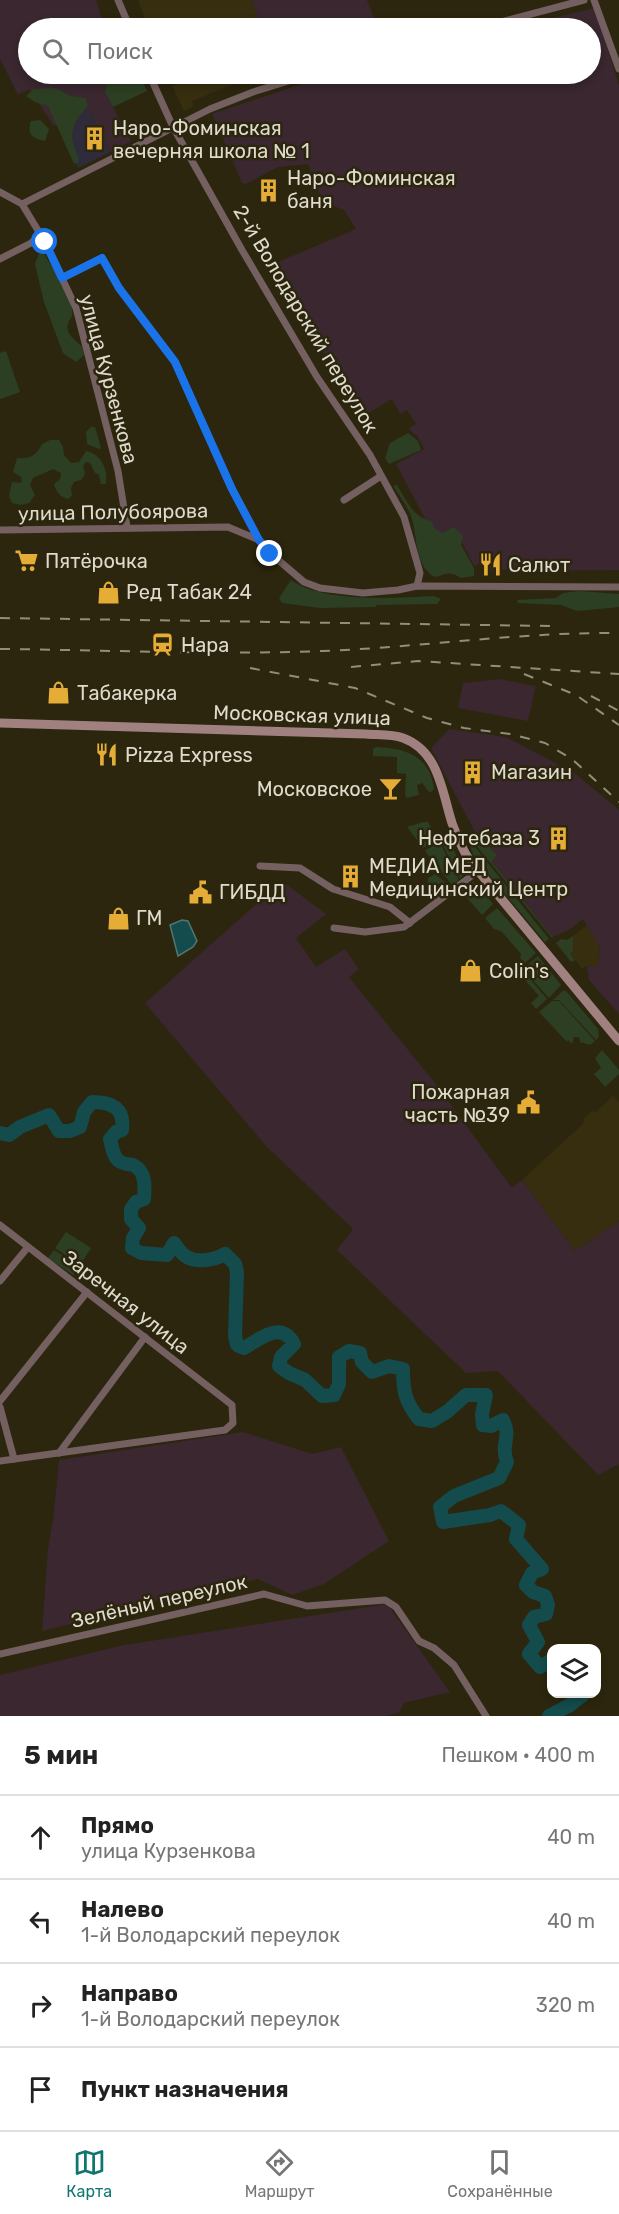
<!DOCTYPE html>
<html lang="ru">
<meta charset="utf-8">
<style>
body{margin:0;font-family:Rubik,sans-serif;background:#f2f2f2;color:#222}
.controls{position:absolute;right:18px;bottom:18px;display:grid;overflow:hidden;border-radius:12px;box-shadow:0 3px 9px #0003}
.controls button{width:54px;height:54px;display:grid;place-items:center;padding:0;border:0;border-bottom:2px solid #e0e0e0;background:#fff;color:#222;font:30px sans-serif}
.stop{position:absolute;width:18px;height:18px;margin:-14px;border:4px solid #1a73e8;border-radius:50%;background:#fff}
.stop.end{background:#1a73e8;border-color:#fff;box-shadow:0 2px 6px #0008}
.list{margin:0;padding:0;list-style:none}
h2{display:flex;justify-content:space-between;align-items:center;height:78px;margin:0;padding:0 24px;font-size:26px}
h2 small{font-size:20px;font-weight:400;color:#767676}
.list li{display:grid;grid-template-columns:39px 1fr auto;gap:18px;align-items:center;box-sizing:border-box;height:84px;padding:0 24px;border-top:2px solid #e0e0e0}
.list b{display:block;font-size:22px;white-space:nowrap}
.list p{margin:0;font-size:20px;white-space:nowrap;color:#767676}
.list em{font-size:20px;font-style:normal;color:#767676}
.icon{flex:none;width:33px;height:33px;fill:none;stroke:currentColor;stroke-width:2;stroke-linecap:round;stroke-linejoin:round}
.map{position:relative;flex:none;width:619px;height:1716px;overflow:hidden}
.search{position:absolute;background:#fff;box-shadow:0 3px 9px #0003;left:18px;right:18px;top:18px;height:66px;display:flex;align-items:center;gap:15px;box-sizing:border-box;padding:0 21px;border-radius:33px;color:#767676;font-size:22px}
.sheet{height:414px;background:#fff}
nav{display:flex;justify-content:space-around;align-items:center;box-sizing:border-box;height:84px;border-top:2px solid #e0e0e0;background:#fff;font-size:16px;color:#767676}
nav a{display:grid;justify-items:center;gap:3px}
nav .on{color:#0f766e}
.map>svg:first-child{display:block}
.built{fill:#362e0e}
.industrial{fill:#3a272f}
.education{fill:#2f2b3b}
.green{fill:#2c3f23}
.water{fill:#144b4c;stroke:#517672;stroke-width:1.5}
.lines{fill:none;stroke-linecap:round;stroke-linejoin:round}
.river{stroke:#144b4c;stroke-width:14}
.street{stroke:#746060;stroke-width:7}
.secondary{stroke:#a08180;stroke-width:9}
.rail{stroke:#928e7b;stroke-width:2;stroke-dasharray:10 10;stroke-linecap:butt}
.route{stroke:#1a73e8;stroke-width:8}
.labels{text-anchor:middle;stroke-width:5;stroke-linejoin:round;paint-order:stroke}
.poi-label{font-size:20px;fill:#dedacc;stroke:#2c260e;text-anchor:start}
.street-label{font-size:20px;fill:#dedacc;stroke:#2c260e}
</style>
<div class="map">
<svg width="619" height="1716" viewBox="0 0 619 1716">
<rect width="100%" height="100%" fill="#2c260e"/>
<g class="built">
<path d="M 141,0 L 252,0 L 262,28 L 145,28 L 148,26 L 138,1 Z"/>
<path d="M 206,74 L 273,74 L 237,82 L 236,79 L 233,80 L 234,84 L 192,101 L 194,106 L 184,111 L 172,86 Z"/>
<path d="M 587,925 L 600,946 L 598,967 L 586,966 L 582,969 L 570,953 L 573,951 L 573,936 Z"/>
<path d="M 613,1096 L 619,1102 L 619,1221 L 575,1251 L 522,1180 L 585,1122 L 583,1119 L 593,1111 L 595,1113 Z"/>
</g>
<g class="industrial">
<path d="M 0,0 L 96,0 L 105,28 L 28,28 L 28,74 L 120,74 L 108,79 L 105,92 L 131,141 L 110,152 L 86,104 L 54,126 L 29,89 L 18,95 L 0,59 Z"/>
<path d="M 252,0 L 367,0 L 378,28 L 262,28 Z"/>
<path d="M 595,8 L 619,85 L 619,570 L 522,571 L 522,573 L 508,573 L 508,569 L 493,571 L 487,569 L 483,562 L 474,566 L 459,536 L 440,547 L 396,464 L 424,449 L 416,434 L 414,435 L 409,428 L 416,424 L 407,410 L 400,414 L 392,399 L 360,418 L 300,310 L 295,312 L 271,265 L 356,229 L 344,210 L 323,202 L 308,164 L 278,167 L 246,184 L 242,183 L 212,114 L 331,74 L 590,74 L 590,28 L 510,28 Z"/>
<path d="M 499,679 L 536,686 L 528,721 L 458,708 L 463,683 Z"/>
<path d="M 449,729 L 506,737 L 576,774 L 619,810 L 619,1014 L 589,980 L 587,966 L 598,967 L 600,947 L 583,919 L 569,930 L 553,937 L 492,862 L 497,855 L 475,832 L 431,748 Z"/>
<path d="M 282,881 L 326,914 L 296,938 L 316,967 L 345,949 L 359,969 L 349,977 L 435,1083 L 512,1188 L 522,1180 L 575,1251 L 619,1221 L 619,1464 L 598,1475 L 498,1371 L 466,1373 L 337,1250 L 353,1229 L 266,1146 L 145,1003 Z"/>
<path d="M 243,1432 L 312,1454 L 341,1447 L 389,1541 L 324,1584 L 292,1595 L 258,1579 L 176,1599 L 162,1598 L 144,1606 L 42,1631 L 48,1548 L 53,1519 L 59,1460 Z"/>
<path d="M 387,1604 L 450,1692 L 404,1703 L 399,1713 L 386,1716 L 0,1716 L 0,1675 L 124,1645 Z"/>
</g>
<path class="education" d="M 86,104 L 110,152 L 78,168 L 58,123 Z"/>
<g class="green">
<path d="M 120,74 L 139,74 L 147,91 L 113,107 L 105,92 L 108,79 Z"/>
<path d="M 56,88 L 70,96 L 86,98 L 88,106 C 70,125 68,135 79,159 L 78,163 L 74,164 L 48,106 L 35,102 L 26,96 L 34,89 Z"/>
<path d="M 40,120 L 49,129 L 45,141 C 33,139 26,134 31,121 Z"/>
<path d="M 40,251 L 43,251 C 49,265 60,274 65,288 C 67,296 74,308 72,316 C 71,319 68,321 68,324 C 65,335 76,340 82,347 L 84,355 L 76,362 L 63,353 L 44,302 L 35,264 Z"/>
<path d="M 6,351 L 20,392 L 0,399 L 0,353 Z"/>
<path d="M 91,427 L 95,427 L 101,448 L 99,449 L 87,444 L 86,432 Z"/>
<path d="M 408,433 L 418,441 L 421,450 L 389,464 L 385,458 L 390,443 Z"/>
<path d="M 50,440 L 59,440 L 63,447 L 64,455 L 71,463 L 79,462 L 86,451 C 102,454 108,470 106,484 L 101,484 L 99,475 L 95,473 L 90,463 L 86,462 L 83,466 L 85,474 L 81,480 L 74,482 L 71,488 L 72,495 L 69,499 C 61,498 56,492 54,484 L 60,479 L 61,473 L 53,469 L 33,478 L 30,485 L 35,495 L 29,503 L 21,505 L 12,503 L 9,496 L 12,482 L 21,483 L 22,481 L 21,477 L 13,472 L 17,458 C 30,459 36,456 42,444 Z"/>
<path d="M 395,485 L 397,485 C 406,500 413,518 432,521 L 434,528 L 442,533 L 454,527 L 463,536 L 461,545 L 474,568 L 474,576 L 461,578 C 443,565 439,585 428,572 C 415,558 417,536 412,519 C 409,508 400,497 394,487 Z"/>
<path d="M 291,580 C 322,603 396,598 434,596 L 441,599 L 437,604 L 377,605 L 375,607 L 320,608 L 282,603 L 279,598 Z"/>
<path d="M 579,591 L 619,594 L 619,607 L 577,611 L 561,605 L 518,603 L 517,600 L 556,598 L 563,593 Z"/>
<path d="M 376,747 C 404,748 430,755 434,789 L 430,793 L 422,783 L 417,785 L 419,795 L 407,798 L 405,795 L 406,774 L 397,773 L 397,757 L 373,756 L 373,749 Z"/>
<path d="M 423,822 L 428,822 L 437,838 L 423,848 L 407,827 Z"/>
<path d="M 475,832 L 497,855 L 492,862 L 553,937 L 552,938 L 470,838 Z"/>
<path d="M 448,836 L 464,874 L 460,879 L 440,839 Z"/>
<path d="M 467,837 L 549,939 L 545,942 L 480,864 L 473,854 Z"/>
<path d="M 439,841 L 457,876 L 459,880 L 452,885 L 425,851 Z"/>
<path d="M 435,874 L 445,882 L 446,891 L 440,897 L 431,900 L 427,892 L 428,878 Z"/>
<path d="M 473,882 L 493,904 L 482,915 L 461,891 Z"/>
<path d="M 497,908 L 536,953 L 525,963 L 520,958 L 521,954 L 501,931 L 494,929 L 485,918 Z"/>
<path d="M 573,936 L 573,951 L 570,953 L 575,960 L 571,962 L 556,943 L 561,939 L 567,940 Z"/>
<path d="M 538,956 L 561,985 L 549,998 L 523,969 Z"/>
<path d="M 522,970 L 547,999 L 536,1009 L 531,1003 L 539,996 L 519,973 Z"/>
<path d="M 563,991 L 566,991 L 598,1029 L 599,1036 L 596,1040 L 559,1000 L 553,1000 Z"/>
<path d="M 552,1001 L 559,1001 L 595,1041 L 590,1045 L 580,1042 L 579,1037 L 574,1037 L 572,1044 L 568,1040 L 567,1042 L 539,1012 Z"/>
<path d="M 602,1050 L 619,1070 L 619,1074 L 605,1087 L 594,1074 L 601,1068 L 595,1058 Z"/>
<path d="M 66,1232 L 91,1248 L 80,1265 L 55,1248 Z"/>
<path d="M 54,1250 L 79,1266 L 73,1275 L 48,1258 Z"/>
</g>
<path class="water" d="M 182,920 L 188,921 L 197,941 L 193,947 L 178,956 L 170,925 Z"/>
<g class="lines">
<g class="river">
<path d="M 0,1133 L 9,1135 L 20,1127 L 49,1115 L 59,1131 L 70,1131 L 80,1127 L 84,1112 L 92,1102 C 112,1102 125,1108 122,1130 L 116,1132 L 110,1139 C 112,1146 113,1157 119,1161 C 123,1164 128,1164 133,1165 C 146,1171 145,1186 144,1199 L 136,1202 L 131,1209 L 131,1219 L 139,1228 L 133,1238 L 132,1248 L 141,1253 L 167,1255 L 174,1243 C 177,1247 182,1255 187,1257 C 197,1263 215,1260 225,1254 L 235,1264 L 237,1272 L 235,1336 L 237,1345 L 244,1348 C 260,1339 281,1320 294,1344 L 281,1357 L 279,1366 L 289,1373 L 305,1380 L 322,1396 L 334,1395 L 339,1384 L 339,1357 L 349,1351 L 360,1353 L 362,1362 L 372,1372 L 389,1366 L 403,1369 C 403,1391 405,1402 419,1419 L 432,1421 L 448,1411 L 466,1395 L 486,1395 L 482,1414 L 483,1425 L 491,1426 L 503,1420 C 512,1439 500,1442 507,1462 L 499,1478 L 454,1496 L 440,1507 L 443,1522 L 490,1515 L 501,1511 L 519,1525 L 516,1539 L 542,1569 L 532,1573 L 526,1585 L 533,1592 L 545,1596 L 548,1605 L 546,1614 L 534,1617 L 529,1625 L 538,1642 L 529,1654 L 540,1667 L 552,1660"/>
<path d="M 549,1716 L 570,1705 L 584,1694"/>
</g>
<g class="street">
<path d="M 118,0 L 130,28"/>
<path d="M 594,0 L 619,69"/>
<path d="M 478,28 L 584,0"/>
<path d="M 149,74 L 173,127 L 242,250 L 317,377 L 370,455 L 404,517 L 420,573 L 417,586"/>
<path d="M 0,192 L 22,204 L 45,242 L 76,308 L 118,471 L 127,527"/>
<path d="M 22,204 L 210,109 L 253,92 L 311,74"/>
<path d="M 0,259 L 31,243 L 41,234"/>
<path d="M 62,278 L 102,258 L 119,288 L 175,362 L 232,489 L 259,540 L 270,553 L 304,582 L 320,588 L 363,593 L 398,590 L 417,586 L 619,587"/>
<path d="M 344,500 L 381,476"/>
<path d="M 0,530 L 228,527 L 259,540"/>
<path d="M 260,866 L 300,868 L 333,889 L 390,907 L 410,923"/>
<path d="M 334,928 L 365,932 L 404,927 L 478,871"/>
<path d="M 0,1225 L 232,1405 L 233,1423 L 225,1430 L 0,1461"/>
<path d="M 0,1281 L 28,1247"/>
<path d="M 0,1401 L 87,1292"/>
<path d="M 0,1407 L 14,1459"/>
<path d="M 59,1453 L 145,1337"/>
<path d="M 0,1654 L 264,1594 L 307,1606 L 385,1600 L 396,1607 L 419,1641 L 434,1648 L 454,1665 L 486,1716"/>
</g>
<path class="secondary" d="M 0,723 L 366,734 C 378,735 392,734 403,738 C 439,751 442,792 452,823 C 457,837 462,849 470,861 L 619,1041"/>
<g class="rail">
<path d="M 0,618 L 553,626"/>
<path d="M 0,649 C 108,650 216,655 323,651 C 422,647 520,632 619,633"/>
<path d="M 351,667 L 418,661 L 619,674"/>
<path d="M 250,668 L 355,688 L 427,718 L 464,728 L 510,734 L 545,743 L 572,759 L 619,802"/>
<path d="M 524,674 L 576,695 L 619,725"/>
<path d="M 591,696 L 619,711"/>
</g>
</g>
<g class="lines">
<path class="route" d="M 45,242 L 62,278 L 102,258 L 119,288 L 175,362 L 232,489 L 259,540 L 270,554"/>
</g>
<defs>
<symbol id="building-bare" viewBox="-9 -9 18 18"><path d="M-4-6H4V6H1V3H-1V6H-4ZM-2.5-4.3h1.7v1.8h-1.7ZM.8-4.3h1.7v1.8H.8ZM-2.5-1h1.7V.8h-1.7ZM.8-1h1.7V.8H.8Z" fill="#e5ad36" stroke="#2c260e" stroke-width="2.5" paint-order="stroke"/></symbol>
<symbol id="supermarket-bare" viewBox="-9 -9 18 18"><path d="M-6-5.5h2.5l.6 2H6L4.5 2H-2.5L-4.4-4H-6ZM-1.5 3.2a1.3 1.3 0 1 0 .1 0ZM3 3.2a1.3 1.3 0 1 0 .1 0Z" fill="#e5ad36" stroke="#2c260e" stroke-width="2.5" paint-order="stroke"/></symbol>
<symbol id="restaurant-bare" viewBox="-9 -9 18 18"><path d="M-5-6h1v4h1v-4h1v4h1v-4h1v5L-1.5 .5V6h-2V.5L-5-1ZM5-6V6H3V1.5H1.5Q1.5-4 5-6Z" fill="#e5ad36" stroke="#2c260e" stroke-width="2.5" paint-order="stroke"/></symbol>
<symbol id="shop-bare" viewBox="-9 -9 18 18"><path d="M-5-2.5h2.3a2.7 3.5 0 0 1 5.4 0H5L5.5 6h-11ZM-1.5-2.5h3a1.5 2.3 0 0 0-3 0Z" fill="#e5ad36" stroke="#2c260e" stroke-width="2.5" paint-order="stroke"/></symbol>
<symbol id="station-bare" viewBox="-9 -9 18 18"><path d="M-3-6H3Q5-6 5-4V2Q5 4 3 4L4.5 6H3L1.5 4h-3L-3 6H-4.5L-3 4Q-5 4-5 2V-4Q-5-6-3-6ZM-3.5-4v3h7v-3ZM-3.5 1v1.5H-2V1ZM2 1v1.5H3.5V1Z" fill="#e5ad36" stroke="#2c260e" stroke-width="2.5" paint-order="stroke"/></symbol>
<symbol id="bar-bare" viewBox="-9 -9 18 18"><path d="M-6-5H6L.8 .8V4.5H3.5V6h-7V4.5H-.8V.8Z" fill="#e5ad36" stroke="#2c260e" stroke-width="2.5" paint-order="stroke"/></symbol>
<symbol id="civic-bare" viewBox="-9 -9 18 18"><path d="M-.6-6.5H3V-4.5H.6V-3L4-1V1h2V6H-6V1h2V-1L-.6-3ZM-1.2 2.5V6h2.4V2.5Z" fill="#e5ad36" stroke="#2c260e" stroke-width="2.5" paint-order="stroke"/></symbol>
</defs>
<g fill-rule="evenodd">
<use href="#building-bare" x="78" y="122" width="33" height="33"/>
<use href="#building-bare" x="252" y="174" width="33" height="33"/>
<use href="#supermarket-bare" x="10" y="544" width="33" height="33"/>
<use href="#restaurant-bare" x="474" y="548" width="33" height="33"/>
<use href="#shop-bare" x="92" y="576" width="33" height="33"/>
<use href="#station-bare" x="146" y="628" width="33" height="33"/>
<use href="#shop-bare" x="42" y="676" width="33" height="33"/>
<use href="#restaurant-bare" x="90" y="738" width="33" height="33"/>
<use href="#building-bare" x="456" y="756" width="33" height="33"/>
<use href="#bar-bare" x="374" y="772" width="33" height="33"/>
<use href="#building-bare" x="542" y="822" width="33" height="33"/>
<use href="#building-bare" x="334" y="860" width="33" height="33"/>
<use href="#civic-bare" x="184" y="876" width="33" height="33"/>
<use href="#shop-bare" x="102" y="902" width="33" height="33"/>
<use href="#shop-bare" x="454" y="954" width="33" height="33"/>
<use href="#civic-bare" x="512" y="1086" width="33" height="33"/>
</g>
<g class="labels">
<g class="poi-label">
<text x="113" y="135">Наро-Фоминская<tspan x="113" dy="23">вечерняя школа № 1</tspan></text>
<text x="287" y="185">Наро-Фоминская<tspan x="287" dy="23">баня</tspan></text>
<text x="45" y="568">Пятёрочка</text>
<text x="508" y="572">Салют</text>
<text x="126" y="599">Ред Табак 24</text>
<text x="181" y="652">Нара</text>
<text x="77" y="700">Табакерка</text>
<text x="125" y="762">Pizza Express</text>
<text x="491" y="779">Магазин</text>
<text x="372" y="796" text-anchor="end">Московское</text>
<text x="540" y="845" text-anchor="end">Нефтебаза 3</text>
<text x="369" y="873">МЕДИА МЕД<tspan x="369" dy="23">Медицинский Центр</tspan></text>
<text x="219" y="899">ГИБДД</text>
<text x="136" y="925">ГМ</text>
<text x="489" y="978">Colin's</text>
<text x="510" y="1099" text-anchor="end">Пожарная<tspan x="510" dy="23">часть №39</tspan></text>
</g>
<g class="street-label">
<text transform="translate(306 319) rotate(59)" y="7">2-й Володарский переулок</text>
<text transform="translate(109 379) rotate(75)" y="7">улица Курзенкова</text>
<text transform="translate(113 512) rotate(-1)" y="7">улица Полубоярова</text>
<text transform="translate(302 715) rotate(2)" y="7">Московская улица</text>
<text transform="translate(126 1302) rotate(38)" y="7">Заречная улица</text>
<text transform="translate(159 1601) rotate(-13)" y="7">Зелёный переулок</text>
</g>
</g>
</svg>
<div class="controls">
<button><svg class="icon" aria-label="layers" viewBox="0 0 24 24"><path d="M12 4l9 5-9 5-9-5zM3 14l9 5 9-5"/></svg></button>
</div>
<div class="stop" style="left:45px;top:242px"></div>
<div class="stop end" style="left:270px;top:554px"></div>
<div class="search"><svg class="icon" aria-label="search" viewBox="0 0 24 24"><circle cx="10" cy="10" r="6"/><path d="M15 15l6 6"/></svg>Поиск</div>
</div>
<section class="sheet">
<h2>5 мин<small>Пешком · 400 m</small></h2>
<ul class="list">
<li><svg class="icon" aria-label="ahead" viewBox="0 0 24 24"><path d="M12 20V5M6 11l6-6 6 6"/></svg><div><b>Прямо</b><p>улица Курзенкова</p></div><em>40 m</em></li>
<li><svg class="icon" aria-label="left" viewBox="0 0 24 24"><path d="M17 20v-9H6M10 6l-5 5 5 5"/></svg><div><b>Налево</b><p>1-й Володарский переулок</p></div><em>40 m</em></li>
<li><svg class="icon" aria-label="right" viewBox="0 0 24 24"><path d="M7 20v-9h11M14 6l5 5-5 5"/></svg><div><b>Направо</b><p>1-й Володарский переулок</p></div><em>320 m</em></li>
<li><svg class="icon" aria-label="arrive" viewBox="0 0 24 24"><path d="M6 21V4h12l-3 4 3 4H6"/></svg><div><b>Пункт назначения</b></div></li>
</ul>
</section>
<nav>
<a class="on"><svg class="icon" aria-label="map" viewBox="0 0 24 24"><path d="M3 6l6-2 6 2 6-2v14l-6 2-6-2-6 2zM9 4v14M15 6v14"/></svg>Карта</a>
<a><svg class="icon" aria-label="directions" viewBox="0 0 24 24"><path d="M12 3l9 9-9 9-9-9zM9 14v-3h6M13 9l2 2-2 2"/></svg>Маршрут</a>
<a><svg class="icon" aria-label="saved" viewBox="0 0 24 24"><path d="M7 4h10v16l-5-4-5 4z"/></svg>Сохранённые</a>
</nav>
